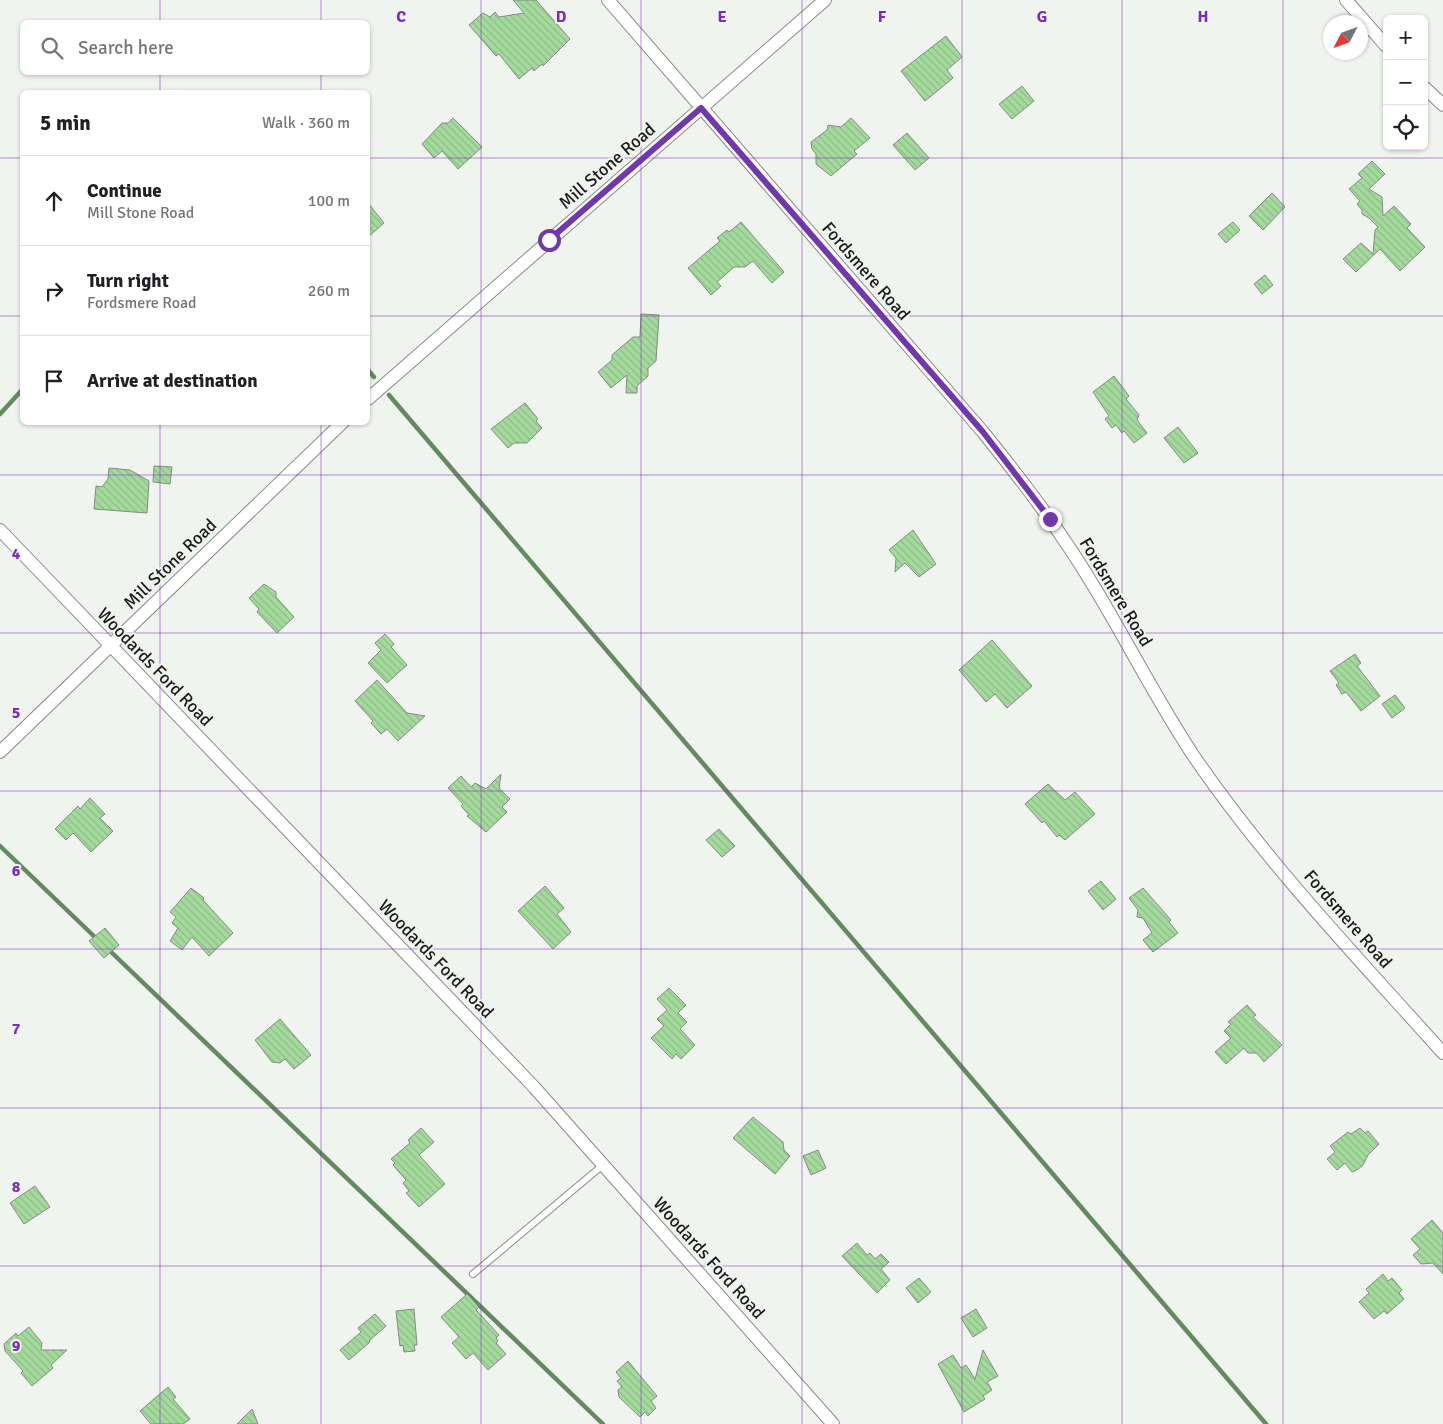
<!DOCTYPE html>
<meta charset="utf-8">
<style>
body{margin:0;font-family:Signika,sans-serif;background:#f2f2f2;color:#202124}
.controls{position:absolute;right:15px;top:15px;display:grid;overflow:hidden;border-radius:8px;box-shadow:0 1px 4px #0004}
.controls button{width:45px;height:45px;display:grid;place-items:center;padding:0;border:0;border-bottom:1px solid #e0e0e0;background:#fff;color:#202124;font:25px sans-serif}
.compass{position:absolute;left:1323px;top:15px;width:45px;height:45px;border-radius:50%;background:#fff;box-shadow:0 1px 4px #0004;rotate:229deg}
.stop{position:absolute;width:15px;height:15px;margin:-11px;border:4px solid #7137ad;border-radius:50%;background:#fff}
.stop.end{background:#7137ad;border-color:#fff;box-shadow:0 1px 5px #0008}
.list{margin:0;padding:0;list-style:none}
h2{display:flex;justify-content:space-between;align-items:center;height:65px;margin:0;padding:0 20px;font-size:21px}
h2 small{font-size:16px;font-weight:400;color:#757577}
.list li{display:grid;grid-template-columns:32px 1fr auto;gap:15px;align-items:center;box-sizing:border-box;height:90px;padding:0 20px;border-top:1px solid #e0e0e0}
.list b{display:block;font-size:19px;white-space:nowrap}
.list p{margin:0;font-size:16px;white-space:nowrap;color:#757577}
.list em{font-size:16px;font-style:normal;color:#757577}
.icon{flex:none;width:28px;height:28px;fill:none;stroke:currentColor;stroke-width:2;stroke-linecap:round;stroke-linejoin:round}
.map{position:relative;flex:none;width:1443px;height:1424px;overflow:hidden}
.search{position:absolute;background:#fff;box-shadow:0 1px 4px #0004;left:20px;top:20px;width:350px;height:55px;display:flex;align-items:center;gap:12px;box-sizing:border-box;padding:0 18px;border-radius:8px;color:#757577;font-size:19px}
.panel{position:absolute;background:#fff;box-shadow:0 1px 4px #0004;left:20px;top:90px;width:350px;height:335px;border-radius:8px}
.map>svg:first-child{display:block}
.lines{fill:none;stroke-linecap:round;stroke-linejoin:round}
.stream{stroke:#648a5f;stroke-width:4.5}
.building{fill:url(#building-back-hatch);stroke:#868985}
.service-casing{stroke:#878a86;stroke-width:8}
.minor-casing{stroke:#878a86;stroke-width:14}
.service{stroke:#fff;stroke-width:6}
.minor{stroke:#fff;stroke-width:12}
.route{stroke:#7137ad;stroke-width:6}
.grid{fill:none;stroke:#7b2cbf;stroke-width:1;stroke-opacity:0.55}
.labels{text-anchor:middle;stroke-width:4;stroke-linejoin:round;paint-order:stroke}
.street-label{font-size:18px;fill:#1a1b19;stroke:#f0f4ef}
.grid-label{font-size:16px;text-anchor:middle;font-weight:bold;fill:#7b2cbf;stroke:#f0f4ef;stroke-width:4;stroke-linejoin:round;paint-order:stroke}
</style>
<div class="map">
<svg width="1443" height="1424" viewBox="0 0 1443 1424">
<defs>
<pattern id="building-back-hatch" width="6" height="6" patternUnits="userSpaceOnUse" patternTransform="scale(1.25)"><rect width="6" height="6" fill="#a4db9d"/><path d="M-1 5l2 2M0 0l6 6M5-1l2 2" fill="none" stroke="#8dbb87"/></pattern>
</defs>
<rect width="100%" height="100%" fill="#f0f4ef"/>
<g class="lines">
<g class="stream">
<path d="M 368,370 L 374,377"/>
<path d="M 389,395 L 1266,1424"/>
<path d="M 0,414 L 22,390"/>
<path d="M 0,846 L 98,940"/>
<path d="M 108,949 L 603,1424"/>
</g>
</g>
<g class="building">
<path d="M 513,0 L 536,0 L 570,39 L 543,66 L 542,64 L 534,71 L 532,68 L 519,79 L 499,54 L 496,56 L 469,25 L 483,13 L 490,17 L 495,12 L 499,17 L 524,13 Z"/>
<path d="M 946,36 L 962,57 L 947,70 L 953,78 L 925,101 L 901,71 Z"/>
<path d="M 1022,86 L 1034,101 L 1012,119 L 999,104 Z"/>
<path d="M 453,118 L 482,147 L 458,169 L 442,151 L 434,158 L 422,144 L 442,123 L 448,123 Z"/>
<path d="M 851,118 L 870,138 L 854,151 L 857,154 L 831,176 L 816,164 L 816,154 L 812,149 L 811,142 L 827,130 L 828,125 L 841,127 Z"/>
<path d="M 907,133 L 929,158 L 915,170 L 893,145 Z"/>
<path d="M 1372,161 L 1385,174 L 1369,189 L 1382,197 L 1383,216 L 1394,206 L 1411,224 L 1407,228 L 1425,247 L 1400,271 L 1380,249 L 1356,272 L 1343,259 L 1361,243 L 1373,254 L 1375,230 L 1378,227 L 1369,218 L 1362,214 L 1362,210 L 1357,204 L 1360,201 L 1349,189 L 1362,178 L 1358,174 Z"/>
<path d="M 1272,193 L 1285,207 L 1263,230 L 1249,216 Z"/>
<path d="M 368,203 L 384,223 L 368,237 Z"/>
<path d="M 741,222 L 784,272 L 772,283 L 753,261 L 745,267 L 734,267 L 717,282 L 721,286 L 711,295 L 688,268 L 720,241 L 717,238 L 727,230 L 729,232 Z"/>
<path d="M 1233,222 L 1240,230 L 1226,243 L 1218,234 Z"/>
<path d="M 1265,275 L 1273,285 L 1262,294 L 1254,284 Z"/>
<path d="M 641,314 L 659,315 L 656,361 L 648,368 L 648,376 L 637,386 L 637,393 L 626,393 L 627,375 L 611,388 L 598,372 L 612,360 L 612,355 L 633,337 L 640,337 Z"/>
<path d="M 1114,376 L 1129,396 L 1126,399 L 1139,415 L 1137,420 L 1147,433 L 1134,443 L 1124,431 L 1122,433 L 1116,425 L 1112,428 L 1105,419 L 1109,416 L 1093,392 Z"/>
<path d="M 525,403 L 538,419 L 536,421 L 542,428 L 527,443 L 514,443 L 508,448 L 491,429 Z"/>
<path d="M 1178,427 L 1198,453 L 1184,463 L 1164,438 Z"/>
<path d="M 154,466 L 172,467 L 170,484 L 153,482 Z"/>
<path d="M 109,468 L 130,470 L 149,481 L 147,513 L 94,509 L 96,486 L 102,487 L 108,479 Z"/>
<path d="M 913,530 L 936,564 L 919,577 L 905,563 L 895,572 L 896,558 L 889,550 Z"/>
<path d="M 264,584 L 276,592 L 276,597 L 294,617 L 277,633 L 257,612 L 259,609 L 249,598 Z"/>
<path d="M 385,634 L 394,644 L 391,647 L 407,665 L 387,683 L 368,663 L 381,650 L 375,643 Z"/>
<path d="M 992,640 L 1032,686 L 1007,708 L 995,694 L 986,702 L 959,670 Z"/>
<path d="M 1355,654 L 1361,663 L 1357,666 L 1380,696 L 1361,711 L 1346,692 L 1342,694 L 1336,685 L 1339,683 L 1330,671 Z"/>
<path d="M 377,680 L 407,713 L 425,716 L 398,741 L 387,729 L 381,734 L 371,723 L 373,721 L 355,701 Z"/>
<path d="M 1395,695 L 1405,708 L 1392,718 L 1382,704 Z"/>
<path d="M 501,774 L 499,788 L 510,799 L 502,807 L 507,812 L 486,832 L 467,816 L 469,815 L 461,806 L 463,804 L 448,788 L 461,776 L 471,787 L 475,783 L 486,789 Z"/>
<path d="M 1048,784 L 1065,800 L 1075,792 L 1095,814 L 1065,840 L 1059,835 L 1057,837 L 1044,821 L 1042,823 L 1025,804 Z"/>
<path d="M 90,798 L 105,814 L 100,818 L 113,831 L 91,852 L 73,833 L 66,840 L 55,829 L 78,806 L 80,809 Z"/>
<path d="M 719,829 L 735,846 L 722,857 L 706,840 Z"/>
<path d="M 1101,881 L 1116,899 L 1103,910 L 1088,891 Z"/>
<path d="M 545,886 L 564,908 L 557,914 L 571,932 L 553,949 L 518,911 Z"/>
<path d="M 191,888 L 204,898 L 203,900 L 233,933 L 209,956 L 192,937 L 182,950 L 170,941 L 178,928 L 172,923 L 176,917 L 170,912 Z"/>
<path d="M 1143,888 L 1171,920 L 1169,922 L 1178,933 L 1153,952 L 1143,940 L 1152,933 L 1143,918 L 1137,917 L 1138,910 L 1129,898 Z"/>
<path d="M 105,928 L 119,945 L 104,958 L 89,941 Z"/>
<path d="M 669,988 L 686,1005 L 678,1013 L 687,1022 L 680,1029 L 695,1045 L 681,1059 L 676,1054 L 672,1059 L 651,1038 L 664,1026 L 657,1019 L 667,1010 L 657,999 Z"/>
<path d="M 1247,1005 L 1256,1015 L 1253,1017 L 1282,1045 L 1264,1062 L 1257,1053 L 1248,1053 L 1244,1048 L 1226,1064 L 1215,1052 L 1231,1038 L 1224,1031 L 1231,1024 L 1228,1022 Z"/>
<path d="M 280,1019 L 311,1055 L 294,1069 L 285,1059 L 280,1063 L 272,1062 L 255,1040 Z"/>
<path d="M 753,1117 L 783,1142 L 784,1150 L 790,1156 L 775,1174 L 733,1138 Z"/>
<path d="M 421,1128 L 434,1142 L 419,1155 L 445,1184 L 419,1207 L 406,1193 L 409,1191 L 403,1183 L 406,1180 L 393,1165 L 395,1163 L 391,1159 L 410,1143 L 408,1140 Z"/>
<path d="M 1360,1128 L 1365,1133 L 1368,1131 L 1379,1144 L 1368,1155 L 1363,1165 L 1357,1170 L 1352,1172 L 1345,1163 L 1337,1170 L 1327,1159 L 1335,1152 L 1330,1146 L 1348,1132 L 1351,1134 Z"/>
<path d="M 818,1150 L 826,1168 L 811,1175 L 803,1156 Z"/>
<path d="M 35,1186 L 50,1207 L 24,1224 L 10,1203 Z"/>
<path d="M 1432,1220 L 1443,1233 L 1443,1274 L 1433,1263 L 1421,1264 L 1413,1255 L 1420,1249 L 1411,1239 Z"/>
<path d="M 857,1243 L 867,1255 L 870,1253 L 875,1259 L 881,1254 L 889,1262 L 881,1269 L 890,1280 L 877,1293 L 842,1256 Z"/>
<path d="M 1383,1274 L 1388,1281 L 1392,1278 L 1402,1290 L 1399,1293 L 1404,1299 L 1387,1314 L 1384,1311 L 1374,1319 L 1359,1302 L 1369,1293 L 1366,1289 Z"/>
<path d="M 919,1278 L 931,1292 L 918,1303 L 906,1288 Z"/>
<path d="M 467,1294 L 479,1307 L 476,1310 L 499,1335 L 496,1338 L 498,1341 L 496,1343 L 506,1354 L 488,1370 L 473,1353 L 466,1359 L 452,1343 L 459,1337 L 441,1317 Z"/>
<path d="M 414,1309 L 417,1345 L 414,1345 L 415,1351 L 404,1352 L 403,1345 L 400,1346 L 396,1311 Z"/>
<path d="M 976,1309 L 987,1328 L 973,1337 L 961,1318 Z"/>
<path d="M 375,1314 L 386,1326 L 369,1341 L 370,1342 L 349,1360 L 340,1350 L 361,1332 L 358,1328 Z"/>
<path d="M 29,1327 L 42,1343 L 41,1350 L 67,1350 L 51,1365 L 53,1368 L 32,1386 L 21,1373 L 23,1371 L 5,1351 L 4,1344 L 16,1333 L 18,1336 Z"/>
<path d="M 983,1350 L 998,1376 L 987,1382 L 992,1390 L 983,1396 L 985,1399 L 964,1412 L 938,1364 L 953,1355 L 961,1368 L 966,1365 L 975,1379 Z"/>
<path d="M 628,1361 L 657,1396 L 651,1401 L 656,1408 L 648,1416 L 645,1412 L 640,1417 L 619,1397 L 618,1390 L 622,1387 L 617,1381 L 621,1378 L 616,1372 Z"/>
<path d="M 168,1387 L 176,1397 L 173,1399 L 190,1419 L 183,1424 L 151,1424 L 140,1411 Z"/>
<path d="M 252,1409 L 258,1424 L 237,1424 Z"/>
</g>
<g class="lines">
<defs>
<path id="service" d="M 473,1274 L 603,1165"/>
<g id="minor">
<path d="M 608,0 L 983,432 C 1024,483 1063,534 1096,590 C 1129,645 1158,702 1193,755 C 1266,862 1357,957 1443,1053"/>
<path d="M 1346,0 L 1387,47"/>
<path d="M 1424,87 L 1443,105"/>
<path d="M 368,399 L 825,0"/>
<path d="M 0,530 L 534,1087 L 833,1424"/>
<path d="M 0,752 L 343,422"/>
</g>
</defs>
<use href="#service" class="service-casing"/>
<use href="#minor" class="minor-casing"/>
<use href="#service" class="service"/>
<use href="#minor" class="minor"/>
</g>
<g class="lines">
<path class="route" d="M 549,240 L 701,108 L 983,432 L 1050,519"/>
</g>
<path class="grid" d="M 160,0 L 160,22M 321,0 L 321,22M 481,0 L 481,1424M 641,0 L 641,1424M 802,0 L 802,1424M 962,0 L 962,1424M 1122,0 L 1122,1424M 1283,0 L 1283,1424M 160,72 L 160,92M 321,72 L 321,92M 0,158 L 22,158M 368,158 L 1443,158M 0,316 L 22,316M 368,316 L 1443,316M 160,422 L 160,1424M 321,422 L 321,1424M 0,475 L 1443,475M 0,633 L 1443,633M 0,791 L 1443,791M 0,949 L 1443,949M 0,1108 L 1443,1108M 0,1266 L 1443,1266"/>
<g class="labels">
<g class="street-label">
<text transform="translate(607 166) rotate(-41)" y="6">Mill Stone Road</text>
<text transform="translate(866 271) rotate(49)" y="6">Fordsmere Road</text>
<text transform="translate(170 564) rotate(-44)" y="6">Mill Stone Road</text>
<text transform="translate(1116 592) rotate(59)" y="6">Fordsmere Road</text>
<text transform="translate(155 667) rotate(46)" y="6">Woodards Ford Road</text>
<text transform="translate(1348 919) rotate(49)" y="6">Fordsmere Road</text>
<text transform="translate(436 959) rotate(46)" y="6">Woodards Ford Road</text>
<text transform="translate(709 1258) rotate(48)" y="6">Woodards Ford Road</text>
</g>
</g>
<g class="grid-label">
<text x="401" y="22">C</text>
<text x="561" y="22">D</text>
<text x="722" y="22">E</text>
<text x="882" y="22">F</text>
<text x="1042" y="22">G</text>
<text x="1203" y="22">H</text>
<text x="16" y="559">4</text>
<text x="16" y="718">5</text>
<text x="16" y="876">6</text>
<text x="16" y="1034">7</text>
<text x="16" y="1192">8</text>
<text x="16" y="1351">9</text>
</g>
</svg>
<div class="controls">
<button>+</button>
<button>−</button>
<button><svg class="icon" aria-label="locate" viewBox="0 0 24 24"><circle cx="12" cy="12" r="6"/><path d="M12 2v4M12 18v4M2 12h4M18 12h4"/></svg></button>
</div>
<svg class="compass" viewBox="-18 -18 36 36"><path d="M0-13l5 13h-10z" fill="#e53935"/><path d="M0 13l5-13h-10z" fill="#757577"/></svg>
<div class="stop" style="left:549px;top:240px"></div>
<div class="stop end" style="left:1050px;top:519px"></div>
<div class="search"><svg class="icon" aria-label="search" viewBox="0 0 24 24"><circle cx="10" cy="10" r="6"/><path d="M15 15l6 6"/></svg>Search here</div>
<section class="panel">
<h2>5 min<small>Walk · 360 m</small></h2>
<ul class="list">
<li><svg class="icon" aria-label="ahead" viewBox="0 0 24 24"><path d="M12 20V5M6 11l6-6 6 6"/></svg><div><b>Continue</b><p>Mill Stone Road</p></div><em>100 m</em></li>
<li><svg class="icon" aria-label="right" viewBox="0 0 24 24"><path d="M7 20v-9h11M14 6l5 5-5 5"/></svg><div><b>Turn right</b><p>Fordsmere Road</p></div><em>260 m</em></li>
<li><svg class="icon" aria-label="arrive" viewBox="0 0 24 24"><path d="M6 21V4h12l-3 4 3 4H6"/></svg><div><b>Arrive at destination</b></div></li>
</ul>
</section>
</div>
